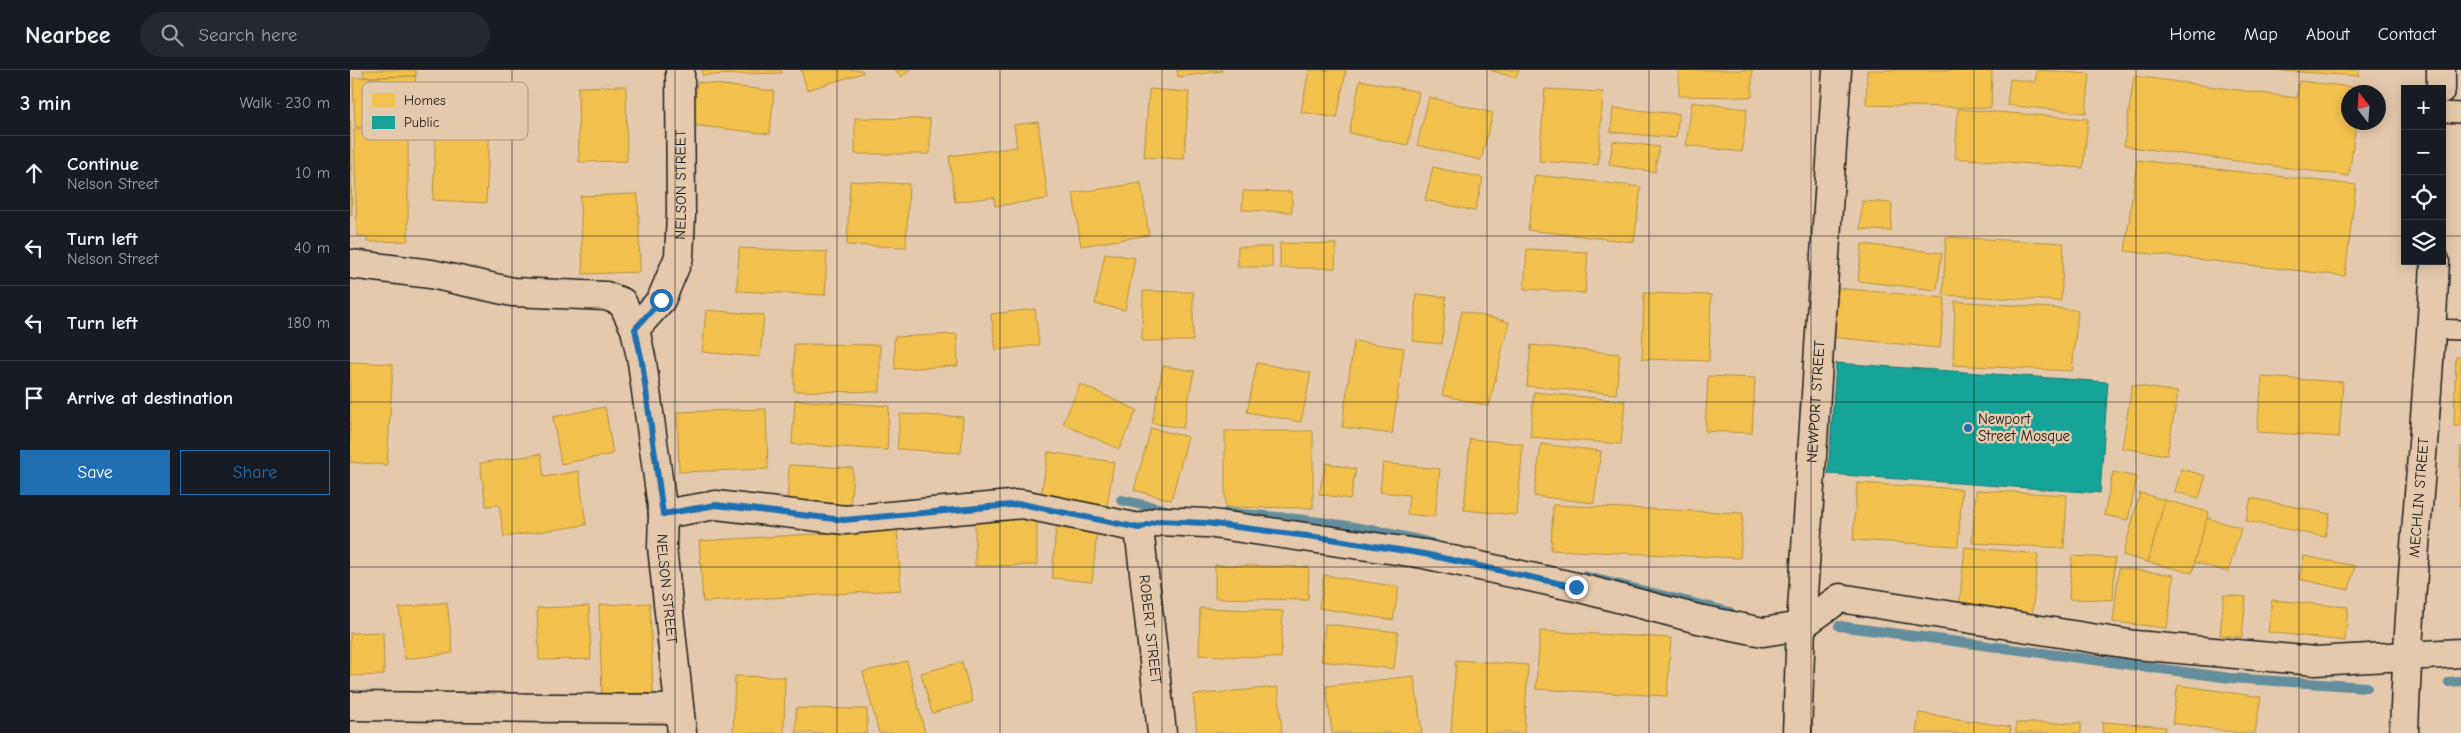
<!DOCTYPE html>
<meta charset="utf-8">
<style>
body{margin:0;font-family:"Comic Neue",sans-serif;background:#242831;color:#f1f3f6}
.controls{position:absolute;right:15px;top:15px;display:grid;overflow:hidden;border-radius:0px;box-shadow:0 2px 12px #0003}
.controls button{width:45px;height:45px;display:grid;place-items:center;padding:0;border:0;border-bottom:1px solid #363941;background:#171b24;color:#f1f3f6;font:25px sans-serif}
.compass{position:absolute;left:1991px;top:15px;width:45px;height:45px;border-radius:50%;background:#171b24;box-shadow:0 2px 12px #0003;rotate:343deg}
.stop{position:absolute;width:15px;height:15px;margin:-11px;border:4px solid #1f6fb2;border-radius:50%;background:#fff}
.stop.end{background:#1f6fb2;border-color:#fff;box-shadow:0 1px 5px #0008}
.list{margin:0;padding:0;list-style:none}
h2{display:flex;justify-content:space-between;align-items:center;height:65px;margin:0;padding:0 20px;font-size:21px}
h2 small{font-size:16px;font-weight:400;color:#9ea1a6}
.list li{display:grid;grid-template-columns:32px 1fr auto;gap:15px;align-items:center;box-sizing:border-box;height:75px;padding:0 20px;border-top:1px solid #363941}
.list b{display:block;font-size:19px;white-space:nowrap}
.list p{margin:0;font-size:16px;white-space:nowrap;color:#9ea1a6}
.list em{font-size:16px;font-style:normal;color:#9ea1a6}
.actions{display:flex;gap:10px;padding:15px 20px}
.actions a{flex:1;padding:11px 0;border:1px solid #1f6fb2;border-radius:0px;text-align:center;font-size:18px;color:#1f6fb2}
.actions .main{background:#1f6fb2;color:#fff}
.icon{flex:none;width:28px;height:28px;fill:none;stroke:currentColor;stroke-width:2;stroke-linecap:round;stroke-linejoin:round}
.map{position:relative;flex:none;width:2111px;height:663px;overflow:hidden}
header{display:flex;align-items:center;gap:30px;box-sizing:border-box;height:70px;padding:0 25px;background:#171b24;border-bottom:1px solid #363941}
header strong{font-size:24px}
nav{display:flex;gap:28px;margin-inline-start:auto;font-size:18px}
.search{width:350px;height:45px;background:#242831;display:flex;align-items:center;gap:12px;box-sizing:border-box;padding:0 18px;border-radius:28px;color:#9ea1a6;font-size:19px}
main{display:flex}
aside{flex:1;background:#171b24}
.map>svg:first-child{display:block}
.homes{fill:#f2c14e;stroke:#b2903f}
.public{fill:#17a398;stroke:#187a73}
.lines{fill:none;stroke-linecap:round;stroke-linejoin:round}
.stream{stroke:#638e9d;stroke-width:10}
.service-casing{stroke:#1c1c1c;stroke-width:22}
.pedestrian-casing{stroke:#1c1c1c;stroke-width:31}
.minor-casing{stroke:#1c1c1c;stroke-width:31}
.tertiary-casing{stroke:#1c1c1c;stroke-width:31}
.service{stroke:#e5c9ac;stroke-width:19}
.pedestrian{stroke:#e5c9ac;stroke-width:28}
.minor{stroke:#e5c9ac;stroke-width:28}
.tertiary{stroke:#e5c9ac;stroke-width:28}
.route{stroke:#1f6fb2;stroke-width:6}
.grid{fill:none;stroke:#1c1c1c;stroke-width:1;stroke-opacity:0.55}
.poi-dot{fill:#1f6fb2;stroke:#e5c9ac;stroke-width:2}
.labels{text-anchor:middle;stroke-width:5;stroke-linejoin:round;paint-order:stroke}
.street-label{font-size:15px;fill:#1c1c1c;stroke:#e5c9ac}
.poi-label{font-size:15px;fill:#1c1c1c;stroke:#e5c9ac;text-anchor:start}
.key{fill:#e5c9ac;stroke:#a99581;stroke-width:1}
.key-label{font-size:14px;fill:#1c1c1c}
</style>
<header>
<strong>Nearbee</strong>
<div class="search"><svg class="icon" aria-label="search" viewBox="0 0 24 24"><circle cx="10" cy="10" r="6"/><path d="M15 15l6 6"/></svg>Search here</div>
<nav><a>Home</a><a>Map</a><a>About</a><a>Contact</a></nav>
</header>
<main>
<aside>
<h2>3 min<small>Walk · 230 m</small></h2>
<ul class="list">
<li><svg class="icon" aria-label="ahead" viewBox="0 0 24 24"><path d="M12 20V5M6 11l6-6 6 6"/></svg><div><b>Continue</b><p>Nelson Street</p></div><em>10 m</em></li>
<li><svg class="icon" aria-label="left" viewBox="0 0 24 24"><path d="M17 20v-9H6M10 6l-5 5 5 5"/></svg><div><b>Turn left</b><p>Nelson Street</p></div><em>40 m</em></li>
<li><svg class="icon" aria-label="left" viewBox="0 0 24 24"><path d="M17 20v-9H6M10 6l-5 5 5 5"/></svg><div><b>Turn left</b></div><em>180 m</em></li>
<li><svg class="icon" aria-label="arrive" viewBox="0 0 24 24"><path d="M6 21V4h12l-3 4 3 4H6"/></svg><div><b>Arrive at destination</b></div></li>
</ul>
<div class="actions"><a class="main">Save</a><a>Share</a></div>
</aside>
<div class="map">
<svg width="2111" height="663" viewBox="0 0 2111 663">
<rect width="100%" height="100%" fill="#e5c9ac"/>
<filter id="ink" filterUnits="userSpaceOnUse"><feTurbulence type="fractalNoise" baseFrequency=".02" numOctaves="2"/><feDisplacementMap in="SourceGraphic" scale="10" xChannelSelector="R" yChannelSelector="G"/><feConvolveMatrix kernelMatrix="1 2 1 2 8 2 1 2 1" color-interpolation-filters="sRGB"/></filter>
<g filter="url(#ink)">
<g class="homes">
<path d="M 13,0 L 66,0 L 66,6 L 14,7 Z"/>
<path d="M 352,0 L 431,0 L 432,3 L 352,5 Z"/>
<path d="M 451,0 L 512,0 L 513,3 L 457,20 Z"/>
<path d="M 545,0 L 560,0 L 551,7 Z"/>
<path d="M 827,0 L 872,0 L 872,1 L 828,7 Z"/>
<path d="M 959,0 L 996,0 L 987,48 L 951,42 Z"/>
<path d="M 1140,0 L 1169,0 L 1166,8 Z"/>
<path d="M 1329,0 L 1402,0 L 1402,27 L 1329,26 Z"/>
<path d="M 1517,0 L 1642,0 L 1641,38 L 1516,35 Z"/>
<path d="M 1687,0 L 1740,4 L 1736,43 L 1657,35 L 1660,9 L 1685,12 Z"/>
<path d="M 1919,0 L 2009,0 L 2009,6 Z"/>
<path d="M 65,6 L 69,55 L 5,57 L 3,8 Z"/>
<path d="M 1784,6 L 1947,28 L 1949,11 L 2011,18 L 2010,22 L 1998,22 L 1998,52 L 2006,52 L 1999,106 L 1774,76 Z"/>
<path d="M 1010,10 L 1069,22 L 1058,75 L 999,63 Z"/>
<path d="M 347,12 L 424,21 L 420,64 L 341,55 Z"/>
<path d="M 276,16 L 277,91 L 229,92 L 228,17 Z"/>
<path d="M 799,19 L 839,22 L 834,89 L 794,87 Z"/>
<path d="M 1195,19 L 1253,22 L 1248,95 L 1189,91 Z"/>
<path d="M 1079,27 L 1143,43 L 1131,90 L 1067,75 Z"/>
<path d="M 87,30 L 141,33 L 136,133 L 83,130 Z"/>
<path d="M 1342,32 L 1397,39 L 1392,82 L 1336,75 Z"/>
<path d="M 1263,38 L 1329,44 L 1326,68 L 1261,62 Z"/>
<path d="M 1608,39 L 1738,49 L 1733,98 L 1605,88 Z"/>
<path d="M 505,48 L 580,49 L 580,84 L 505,84 Z"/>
<path d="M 0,51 L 2,145 L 0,145 Z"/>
<path d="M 688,52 L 698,129 L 645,136 L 644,127 L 605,132 L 599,86 L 667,77 L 664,55 Z"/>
<path d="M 58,58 L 58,171 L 17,172 L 17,166 L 7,166 L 4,59 Z"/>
<path d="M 1263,71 L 1309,77 L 1305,102 L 1259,95 Z"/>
<path d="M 1787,90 L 2006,115 L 1995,206 L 1775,181 Z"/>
<path d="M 1083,97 L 1133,108 L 1125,141 L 1075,130 Z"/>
<path d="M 1185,105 L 1291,117 L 1284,172 L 1178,160 Z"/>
<path d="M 500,111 L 559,114 L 556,177 L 497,175 Z"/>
<path d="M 791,113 L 799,165 L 731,176 L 723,123 Z"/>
<path d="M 893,121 L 942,122 L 942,142 L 892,140 Z"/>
<path d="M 288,124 L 290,202 L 233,204 L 230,126 Z"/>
<path d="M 1512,131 L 1542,133 L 1541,161 L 1510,159 Z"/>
<path d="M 1596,167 L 1714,173 L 1711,231 L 1593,225 Z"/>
<path d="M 930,173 L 986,174 L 985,198 L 930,198 Z"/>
<path d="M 1512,174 L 1592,183 L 1587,220 L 1508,211 Z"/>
<rect x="888" y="177" width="34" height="20"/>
<path d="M 389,178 L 477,182 L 475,225 L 387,221 Z"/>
<path d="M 1177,179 L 1238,182 L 1235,223 L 1174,219 Z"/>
<path d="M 755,183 L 785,188 L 775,240 L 745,234 Z"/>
<path d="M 1487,218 L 1595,228 L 1590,278 L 1481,267 Z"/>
<path d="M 793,221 L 843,222 L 843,271 L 792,271 Z"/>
<path d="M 1294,223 L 1361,225 L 1359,291 L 1292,289 Z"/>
<path d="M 1066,224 L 1096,227 L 1092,274 L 1063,271 Z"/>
<path d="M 1605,231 L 1728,240 L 1722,301 L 1603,295 Z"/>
<path d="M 685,239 L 689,275 L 646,280 L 641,244 Z"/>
<path d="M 356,240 L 414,245 L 410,287 L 352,282 Z"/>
<path d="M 1112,241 L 1159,252 L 1139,336 L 1092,325 Z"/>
<path d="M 607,264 L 608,296 L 545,299 L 544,267 Z"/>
<path d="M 1004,271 L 1054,278 L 1042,364 L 992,357 Z"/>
<path d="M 444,274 L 530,275 L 530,322 L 444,321 Z"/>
<path d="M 1181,275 L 1270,284 L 1266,324 L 1177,316 Z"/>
<path d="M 2106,287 L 2111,287 L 2111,356 L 2104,356 Z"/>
<path d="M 0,292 L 43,294 L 37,395 L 0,392 Z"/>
<path d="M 907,293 L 961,303 L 951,352 L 897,342 Z"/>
<path d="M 813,296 L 844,301 L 833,358 L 802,353 Z"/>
<path d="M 1358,306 L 1405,308 L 1402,363 L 1355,361 Z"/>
<path d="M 1912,307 L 1993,312 L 1989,367 L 1907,362 Z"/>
<path d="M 730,314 L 787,340 L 769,379 L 713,354 Z"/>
<path d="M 1782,315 L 1828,322 L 1817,385 L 1772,378 Z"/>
<path d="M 1184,322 L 1275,331 L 1271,374 L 1180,367 Z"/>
<path d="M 445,330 L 539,336 L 537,380 L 442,374 Z"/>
<path d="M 255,337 L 263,384 L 211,394 L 203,347 Z"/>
<path d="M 416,339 L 418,399 L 329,402 L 327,342 Z"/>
<path d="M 550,344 L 613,347 L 611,383 L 547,379 Z"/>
<path d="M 801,358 L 838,367 L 821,430 L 784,420 Z"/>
<path d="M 875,361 L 963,361 L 963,438 L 875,437 Z"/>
<path d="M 1120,369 L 1173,374 L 1167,445 L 1114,440 Z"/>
<path d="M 1191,374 L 1251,381 L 1244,433 L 1184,426 Z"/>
<path d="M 2111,376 L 2111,436 L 2109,436 Z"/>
<path d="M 698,382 L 764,392 L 757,436 L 691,426 Z"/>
<path d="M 191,384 L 194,407 L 229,401 L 236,455 L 154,467 L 149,435 L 136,436 L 130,393 Z"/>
<path d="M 976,393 L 1006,399 L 1000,429 L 969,424 Z"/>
<path d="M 1033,393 L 1090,399 L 1085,447 L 1057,444 L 1059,425 L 1030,422 Z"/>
<path d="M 439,395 L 503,398 L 500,443 L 437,440 Z"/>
<path d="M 1831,399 L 1856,406 L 1849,428 L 1825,422 Z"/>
<path d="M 1763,402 L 1787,407 L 1778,450 L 1754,445 Z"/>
<path d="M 1507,413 L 1612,419 L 1608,476 L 1503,470 Z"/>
<path d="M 1626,420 L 1717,425 L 1714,478 L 1622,473 Z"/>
<path d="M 1790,423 L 1815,430 L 1798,492 L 1773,485 Z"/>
<path d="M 1901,428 L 1980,444 L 1975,467 L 1896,451 Z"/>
<path d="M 1815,430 L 1859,442 L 1842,503 L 1798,492 Z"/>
<path d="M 1203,435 L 1393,443 L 1390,488 L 1201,480 Z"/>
<path d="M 625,445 L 687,445 L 687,495 L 625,496 Z"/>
<path d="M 1857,448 L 1891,458 L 1878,502 L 1844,492 Z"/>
<path d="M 706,458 L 747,462 L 742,512 L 702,508 Z"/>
<path d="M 547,459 L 551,520 L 353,532 L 349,471 Z"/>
<path d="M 1615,477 L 1688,484 L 1682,546 L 1609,539 Z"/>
<path d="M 1722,486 L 1765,488 L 1763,530 L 1719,529 Z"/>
<path d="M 1954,486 L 2005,496 L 1999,520 L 1949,509 Z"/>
<path d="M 865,495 L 959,497 L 958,530 L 865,528 Z"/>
<path d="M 1769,498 L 1824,505 L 1817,558 L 1763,552 Z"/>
<path d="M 974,505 L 1049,517 L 1043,550 L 969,538 Z"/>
<path d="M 1874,525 L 1896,527 L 1892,567 L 1870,565 Z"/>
<path d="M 1922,530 L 1998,537 L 1995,571 L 1918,562 Z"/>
<path d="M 97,532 L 103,583 L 55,589 L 49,538 Z"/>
<path d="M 300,533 L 303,624 L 252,625 L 249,535 Z"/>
<path d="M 239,536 L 241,589 L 189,590 L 187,538 Z"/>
<path d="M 850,538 L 933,541 L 931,588 L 849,585 Z"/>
<path d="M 975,554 L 1048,562 L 1044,599 L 971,591 Z"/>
<path d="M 1190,561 L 1321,568 L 1317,626 L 1186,619 Z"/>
<path d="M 33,562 L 34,605 L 0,606 L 0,563 Z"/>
<path d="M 1106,590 L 1178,595 L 1174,663 L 1101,663 Z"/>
<path d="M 557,591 L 575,663 L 529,663 L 513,602 Z"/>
<path d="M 612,592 L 623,632 L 582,643 L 571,603 Z"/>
<path d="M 385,606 L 435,607 L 434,663 L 383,663 Z"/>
<path d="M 1064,606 L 1072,663 L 982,663 L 976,616 Z"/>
<path d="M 1828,615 L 1911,627 L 1905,663 L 1890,663 L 1822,653 Z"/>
<path d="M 928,617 L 932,662 L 847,663 L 843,625 Z"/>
<path d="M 446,638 L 517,639 L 517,663 L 446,663 Z"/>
<path d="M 1569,643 L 1661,657 L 1660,663 L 1566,663 Z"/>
<path d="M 1753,652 L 1816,657 L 1815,663 L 1752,663 Z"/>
<rect x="1666" y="653" width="65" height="10"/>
</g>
<path class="public" d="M 1486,293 L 1758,312 L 1750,423 L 1478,404 Z"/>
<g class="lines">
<g class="stream">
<path d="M 771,430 L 816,440"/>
<path d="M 876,443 C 945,447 1014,456 1081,473"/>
<path d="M 1234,506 L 1380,542"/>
<path d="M 1489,556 L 1880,608 L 2017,617"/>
<path d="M 2099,612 L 2111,611"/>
</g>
<defs>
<g id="service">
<path d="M 2092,42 L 2111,43"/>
<path d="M 2082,259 L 2111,260"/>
</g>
<path id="pedestrian" d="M 313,444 L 366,435 L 495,450 L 672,434 L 789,458 L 809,451 L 856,453 L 1074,484 L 1226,517 L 1348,549 L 1413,562 L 1451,556 L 1490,528 L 1785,575 L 1965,591 L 2111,583"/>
<g id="minor">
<path id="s1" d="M 0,194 L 81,204 L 163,222 L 256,226 L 272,232 L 285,259 L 292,292 L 313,444 L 312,477 L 332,663"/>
<path id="s2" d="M 285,259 L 311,230 L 329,187 L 331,144 L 330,0"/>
<path id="s3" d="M 789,458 L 812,663"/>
<path d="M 0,636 L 329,639"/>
<path id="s4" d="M 1447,663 L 1451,556 L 1487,0"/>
</g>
<g id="tertiary">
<path d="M 2091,19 L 2091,0"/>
<path id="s5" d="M 2054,663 C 2059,505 2078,349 2085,191"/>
</g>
</defs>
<use href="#service" class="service-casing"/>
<use href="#pedestrian" class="pedestrian-casing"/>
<use href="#minor" class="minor-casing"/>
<use href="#tertiary" class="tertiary-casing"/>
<use href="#service" class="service"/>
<use href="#pedestrian" class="pedestrian"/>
<use href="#minor" class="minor"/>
<use href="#tertiary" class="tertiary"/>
</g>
</g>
<g class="lines" filter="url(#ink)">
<path class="route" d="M 311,230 L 285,259 L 292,292 L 313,444 L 366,435 L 494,450 L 672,434 L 789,458 L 809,451 L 856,453 L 981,469 L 1074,484 L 1226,517"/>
</g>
<path class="grid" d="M 162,0 L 162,663M 325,0 L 325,663M 487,0 L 487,663M 650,0 L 650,663M 812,0 L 812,663M 974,0 L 974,663M 1137,0 L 1137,663M 1299,0 L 1299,663M 1461,0 L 1461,663M 1624,0 L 1624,663M 1786,0 L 1786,663M 1949,0 L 1949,663M 0,166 L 2055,166M 2092,166 L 2111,166M 0,332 L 2111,332M 0,497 L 2111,497"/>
<circle class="poi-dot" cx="1618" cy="358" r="5"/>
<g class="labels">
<g class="street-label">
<text dy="5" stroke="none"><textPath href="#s2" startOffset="158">NELSON STREET</textPath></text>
<text dy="5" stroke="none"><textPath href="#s4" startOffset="332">NEWPORT STREET</textPath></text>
<text dy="5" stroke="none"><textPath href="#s5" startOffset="236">MECHLIN STREET</textPath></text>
<text dy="5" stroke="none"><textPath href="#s1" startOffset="568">NELSON STREET</textPath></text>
<text dy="5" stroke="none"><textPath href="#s3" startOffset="102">ROBERT STREET</textPath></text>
</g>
<g class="poi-label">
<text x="1628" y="354">Newport<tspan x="1628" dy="17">Street Mosque</tspan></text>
</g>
</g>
<rect x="12" y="12" width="166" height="58" rx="8" class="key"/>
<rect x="22" y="23" width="23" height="14" fill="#f2c14e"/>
<rect x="22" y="46" width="23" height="13" fill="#17a398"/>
<g class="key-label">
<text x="54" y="35">Homes</text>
<text x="54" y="57">Public</text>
</g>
</svg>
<div class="controls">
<button>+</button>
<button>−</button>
<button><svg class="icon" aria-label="locate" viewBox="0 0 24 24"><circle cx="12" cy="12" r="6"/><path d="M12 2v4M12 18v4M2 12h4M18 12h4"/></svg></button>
<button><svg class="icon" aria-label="layers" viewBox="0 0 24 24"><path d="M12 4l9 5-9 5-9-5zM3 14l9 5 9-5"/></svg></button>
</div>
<svg class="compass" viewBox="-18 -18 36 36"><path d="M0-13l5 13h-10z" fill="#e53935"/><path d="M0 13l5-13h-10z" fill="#9ea1a6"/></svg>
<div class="stop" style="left:311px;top:230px"></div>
<div class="stop end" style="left:1226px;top:517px"></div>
</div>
</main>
